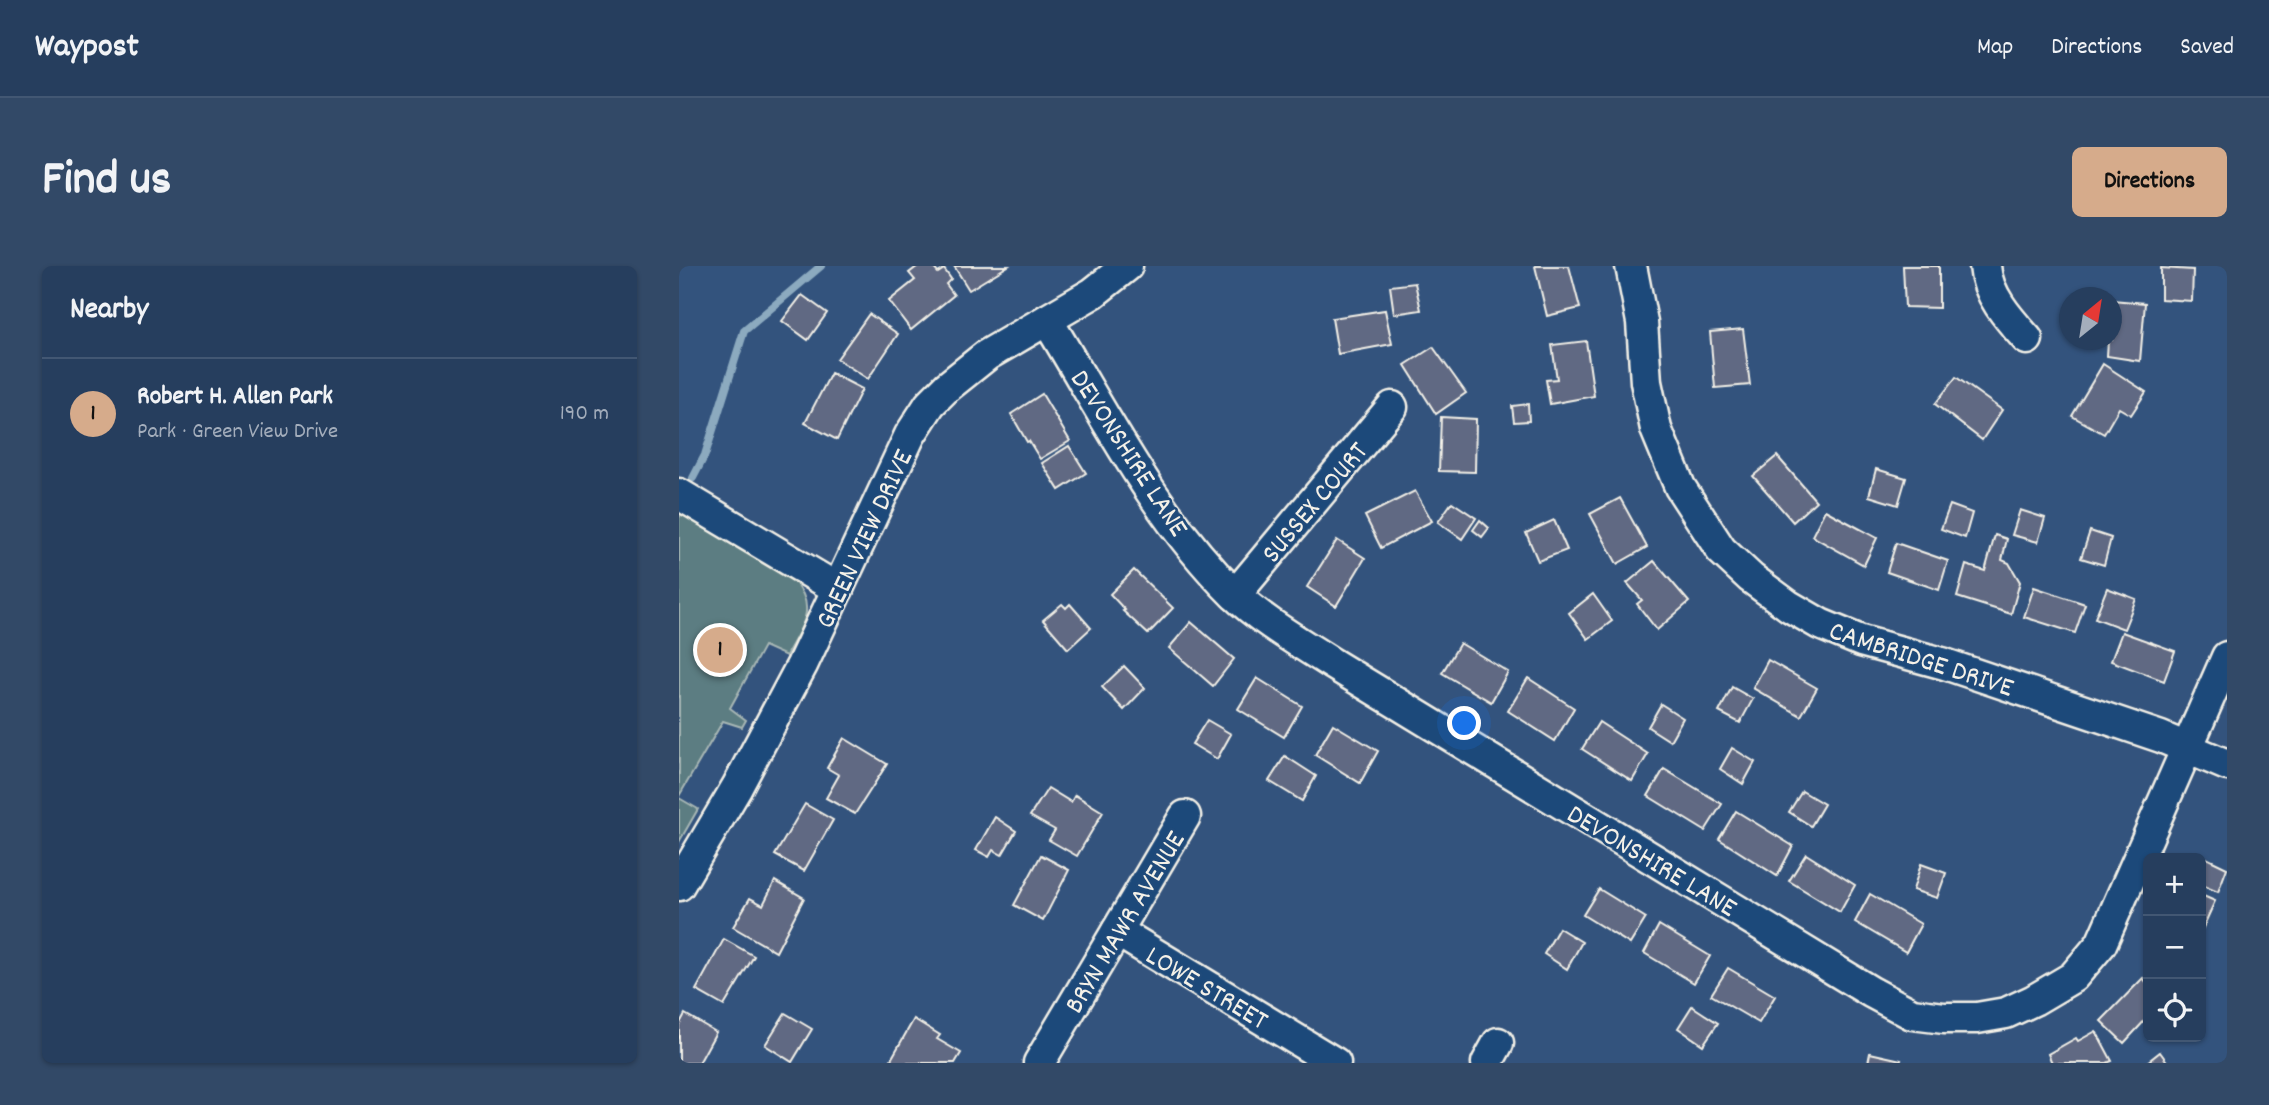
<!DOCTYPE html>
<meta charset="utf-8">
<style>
body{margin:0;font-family:Dekko,sans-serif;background:#324967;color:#f1f3f6}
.controls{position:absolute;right:21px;bottom:21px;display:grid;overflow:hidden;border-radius:10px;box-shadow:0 2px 5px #0004}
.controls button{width:63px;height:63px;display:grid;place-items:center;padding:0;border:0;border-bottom:2px solid #425773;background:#263e5e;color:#f1f3f6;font:35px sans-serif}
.compass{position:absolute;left:1380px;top:21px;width:63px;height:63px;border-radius:50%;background:#263e5e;box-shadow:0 2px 5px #0004;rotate:30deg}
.you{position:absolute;left:786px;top:458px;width:24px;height:24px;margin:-18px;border:5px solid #fff;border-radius:50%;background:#1a73e8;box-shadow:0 0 0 10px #1a73e833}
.badge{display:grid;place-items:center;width:46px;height:46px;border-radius:50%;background:#d6ab8b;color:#111;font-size:23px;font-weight:700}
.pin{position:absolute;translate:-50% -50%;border:4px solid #fff;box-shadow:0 2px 7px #0006}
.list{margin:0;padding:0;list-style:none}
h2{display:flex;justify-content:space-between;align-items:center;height:91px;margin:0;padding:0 28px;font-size:30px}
h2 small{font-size:23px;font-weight:400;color:#a4aebc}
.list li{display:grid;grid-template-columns:46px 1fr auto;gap:21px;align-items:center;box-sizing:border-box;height:112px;padding:0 28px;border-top:2px solid #425773}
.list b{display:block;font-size:26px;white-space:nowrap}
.list p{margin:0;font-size:23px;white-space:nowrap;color:#a4aebc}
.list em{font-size:23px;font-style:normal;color:#a4aebc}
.icon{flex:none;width:38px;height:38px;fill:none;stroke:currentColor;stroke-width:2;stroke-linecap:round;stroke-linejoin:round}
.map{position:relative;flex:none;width:1548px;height:797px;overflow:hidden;border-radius:10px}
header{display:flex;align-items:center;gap:42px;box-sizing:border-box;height:98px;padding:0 35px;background:#263e5e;border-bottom:2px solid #425773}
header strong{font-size:33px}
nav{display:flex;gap:38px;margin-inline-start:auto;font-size:24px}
.intro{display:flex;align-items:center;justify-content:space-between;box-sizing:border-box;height:168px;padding:0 42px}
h1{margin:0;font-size:49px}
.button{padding:18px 32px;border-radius:10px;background:#d6ab8b;color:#111;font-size:24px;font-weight:700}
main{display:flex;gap:42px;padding:0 42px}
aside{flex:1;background:#263e5e;border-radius:10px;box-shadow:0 2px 5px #0004}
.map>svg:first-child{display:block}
.green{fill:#5c7d82;stroke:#a8b7b5;stroke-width:2}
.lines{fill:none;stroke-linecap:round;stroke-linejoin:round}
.stream{stroke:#8caabf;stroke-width:8}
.building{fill:#616983;stroke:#f4f1e8;stroke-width:2}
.minor-casing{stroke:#f4f1e8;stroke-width:35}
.minor{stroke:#1f4a7a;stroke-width:30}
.labels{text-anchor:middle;stroke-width:5;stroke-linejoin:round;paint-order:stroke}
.street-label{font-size:28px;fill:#f4f1e8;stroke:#1f4a7a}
</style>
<header>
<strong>Waypost</strong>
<nav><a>Map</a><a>Directions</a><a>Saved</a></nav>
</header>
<div class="intro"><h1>Find us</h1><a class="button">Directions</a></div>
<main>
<aside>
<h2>Nearby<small></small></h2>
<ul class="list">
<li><span class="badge">1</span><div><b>Robert H. Allen Park</b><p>Park · Green View Drive</p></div><em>190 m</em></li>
</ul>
</aside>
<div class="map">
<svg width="1548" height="797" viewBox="0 0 1548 797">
<rect width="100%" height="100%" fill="#33537d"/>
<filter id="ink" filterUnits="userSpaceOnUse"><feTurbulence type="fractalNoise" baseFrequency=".0143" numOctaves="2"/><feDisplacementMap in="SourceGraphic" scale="14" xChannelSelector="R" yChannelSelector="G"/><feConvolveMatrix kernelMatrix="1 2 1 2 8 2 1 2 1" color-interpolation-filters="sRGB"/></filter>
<g filter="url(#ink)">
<g class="green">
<path d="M 4,245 L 114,314 C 140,342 122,361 107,390 L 85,380 L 51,442 L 67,454 L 63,461 L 44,455 L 0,530 L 0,252 Z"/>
<path d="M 0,532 L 19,543 L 0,576 Z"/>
</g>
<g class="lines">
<path class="stream" d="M 14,212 L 26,189 L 65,65 L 142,0"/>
</g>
<g class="building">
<path d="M 239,0 L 253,0 L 259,7 L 265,3 L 272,13 L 267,18 L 275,29 L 232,64 L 210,35 L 236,14 L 230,7 Z"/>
<path d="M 275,0 L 329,0 L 290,24 Z"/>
<path d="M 856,0 L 890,0 L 901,42 L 868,50 Z"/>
<path d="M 1224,0 L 1260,0 L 1260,42 L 1226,41 Z"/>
<path d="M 1482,2 L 1514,4 L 1513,35 L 1482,33 Z"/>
<path d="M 736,17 L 742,44 L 715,48 L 711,20 Z"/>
<path d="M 123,29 L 148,47 L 129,74 L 103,55 Z"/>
<path d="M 1433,34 L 1466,37 L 1461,95 L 1428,90 L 1429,74 L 1433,74 Z"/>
<path d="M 706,44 L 713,78 L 659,88 L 653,52 Z"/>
<path d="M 190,48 L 219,68 L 189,113 L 158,93 Z"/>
<path d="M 1064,63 L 1071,119 L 1036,122 L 1031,66 Z"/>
<path d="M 907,75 L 915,130 L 871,138 L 867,114 L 878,113 L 873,79 Z"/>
<path d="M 754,81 L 787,127 L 757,148 L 726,99 Z"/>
<path d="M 1424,98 L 1467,126 L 1452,149 L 1440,142 L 1425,168 L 1393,150 Z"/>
<path d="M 152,107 L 183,123 L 158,174 L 126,157 Z"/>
<path d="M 1277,111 L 1323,144 L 1303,174 L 1256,138 Z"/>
<path d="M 363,128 L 391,175 L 361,193 L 350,175 L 348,176 L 332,148 Z"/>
<path d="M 849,138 L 850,155 L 835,156 L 833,140 Z"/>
<path d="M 762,151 L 797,153 L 796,206 L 760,205 Z"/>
<path d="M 390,180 L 407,207 L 380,224 L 363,197 Z"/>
<path d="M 1098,190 L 1137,235 L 1114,256 L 1074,210 Z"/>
<path d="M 1197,203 L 1227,212 L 1219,239 L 1190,230 Z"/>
<path d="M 736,225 L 753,255 L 702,282 L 686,250 Z"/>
<path d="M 941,232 L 968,281 L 938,298 L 911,248 Z"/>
<path d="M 773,236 L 797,252 L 783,273 L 759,256 Z"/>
<path d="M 1271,239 L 1293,247 L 1286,272 L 1262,263 Z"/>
<path d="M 1146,244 L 1198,272 L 1185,299 L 1133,270 Z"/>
<path d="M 1341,244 L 1366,252 L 1359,276 L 1333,269 Z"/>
<path d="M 801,254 L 810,262 L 803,271 L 794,264 Z"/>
<path d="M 875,254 L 888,284 L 859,295 L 847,267 Z"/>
<path d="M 1411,265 L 1432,272 L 1425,299 L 1402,292 Z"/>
<path d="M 1316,269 L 1328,273 L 1323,294 L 1330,297 L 1341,316 L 1332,348 L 1278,331 L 1287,299 L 1306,305 Z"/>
<path d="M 658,274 L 686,292 L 657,340 L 628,321 Z"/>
<path d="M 1217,277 L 1269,295 L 1260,324 L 1208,306 Z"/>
<path d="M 975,295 L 1010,336 L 978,364 L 958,338 L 963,334 L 948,317 Z"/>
<path d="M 455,304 L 494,342 L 469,368 L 444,345 L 446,344 L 431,328 Z"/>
<path d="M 1355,321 L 1406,338 L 1396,367 L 1345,351 Z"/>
<path d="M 1428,322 L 1457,333 L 1445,363 L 1416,352 Z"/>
<path d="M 914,328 L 933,355 L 909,373 L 890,347 Z"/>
<path d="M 383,338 L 387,342 L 391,338 L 412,362 L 389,383 L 364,354 Z"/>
<path d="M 512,356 L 555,393 L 534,420 L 490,382 Z"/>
<path d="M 1443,366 L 1496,385 L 1485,415 L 1432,395 Z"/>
<path d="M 781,377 L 829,406 L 812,436 L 763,407 Z"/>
<path d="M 1089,394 L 1138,422 L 1122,450 L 1074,422 Z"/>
<path d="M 445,400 L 466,422 L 445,444 L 423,421 Z"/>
<path d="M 578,412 L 623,440 L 605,471 L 559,443 Z"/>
<path d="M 849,412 L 895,442 L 876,475 L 829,445 Z"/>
<path d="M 1053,421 L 1074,433 L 1061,457 L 1040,446 Z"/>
<path d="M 982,438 L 1004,452 L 991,475 L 969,461 Z"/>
<path d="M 528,454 L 552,468 L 538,493 L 513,478 Z"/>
<path d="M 920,456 L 969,488 L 953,515 L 903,483 Z"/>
<path d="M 654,458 L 699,485 L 681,517 L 636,489 Z"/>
<path d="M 165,472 L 208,498 L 176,548 L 147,532 L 160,509 L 148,502 Z"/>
<path d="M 1053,482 L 1076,496 L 1064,518 L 1041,503 Z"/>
<path d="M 606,490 L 637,510 L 623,535 L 590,515 Z"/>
<path d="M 985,503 L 1043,538 L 1026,565 L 969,530 Z"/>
<path d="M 369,522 L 392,536 L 396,529 L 424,546 L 398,590 L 370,574 L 376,564 L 351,550 Z"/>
<path d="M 1123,525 L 1145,538 L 1132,560 L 1110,546 Z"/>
<path d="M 126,538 L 154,554 L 125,605 L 96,589 Z"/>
<path d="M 1057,545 L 1114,580 L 1098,610 L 1040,573 Z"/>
<path d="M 316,551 L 337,565 L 323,589 L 314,584 L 310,591 L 297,584 Z"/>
<path d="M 1127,588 L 1176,619 L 1161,646 L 1110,615 Z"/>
<path d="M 362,589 L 390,604 L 364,655 L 335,639 Z"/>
<path d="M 1521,589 L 1548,602 L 1539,626 L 1522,619 Z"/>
<path d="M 1242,598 L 1267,607 L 1258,632 L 1234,624 Z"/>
<path d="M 96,615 L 125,632 L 97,686 L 54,661 L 71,632 L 84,639 Z"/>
<path d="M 920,623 L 967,652 L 951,678 L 904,649 Z"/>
<path d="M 1191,628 L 1242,658 L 1227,686 L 1176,656 Z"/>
<path d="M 1522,629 L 1536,635 L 1522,666 Z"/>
<path d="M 980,659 L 1031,690 L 1015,717 L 965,687 Z"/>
<path d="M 880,662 L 903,676 L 888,703 L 865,688 Z"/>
<path d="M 45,673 L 75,690 L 45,740 L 17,724 Z"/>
<path d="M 1049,702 L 1096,730 L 1080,757 L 1032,729 Z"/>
<path d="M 1464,712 L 1469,718 L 1469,751 L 1445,777 L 1422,755 Z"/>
<path d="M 1013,740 L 1039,757 L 1024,779 L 999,762 Z"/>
<path d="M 106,747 L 133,763 L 113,796 L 86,779 Z"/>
<path d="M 6,748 L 37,766 L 20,797 L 0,797 L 0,759 Z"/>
<path d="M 235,753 L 261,769 L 258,773 L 282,787 L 276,797 L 210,797 Z"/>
<path d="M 1417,765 L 1433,795 L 1428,797 L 1373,797 L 1369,788 L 1397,772 L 1399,775 Z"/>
<path d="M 1481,786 L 1489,797 L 1467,797 Z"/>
<path d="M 1191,787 L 1222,794 L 1221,797 L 1189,797 Z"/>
</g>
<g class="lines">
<defs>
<g id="minor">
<path d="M 952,0 L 963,56 L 967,116 L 977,163 L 1001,221 L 1042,284 L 1072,312 L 1110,340 L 1141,358 L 1182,375 L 1266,398 L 1482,471 L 1548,499"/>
<path d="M 1306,0 C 1308,29 1330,53 1348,73"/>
<path d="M 368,54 C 425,147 475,249 554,327 C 583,355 620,376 654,398 L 1192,726 L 1233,748 L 1265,752 L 1298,752 L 1327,747 L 1355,734 L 1394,711 L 1422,678 L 1548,391"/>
<path d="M 0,228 L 159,323"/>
<path d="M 556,329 L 713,141"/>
<path d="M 0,619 L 58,521 L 123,399 L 231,169 L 251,138 L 268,121 L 308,89 L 414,27 L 448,0"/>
<path d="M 438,665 L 656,797"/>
<path d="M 360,797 L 506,550"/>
<path d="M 808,797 L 819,777"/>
</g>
</defs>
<use href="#minor" class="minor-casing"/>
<use href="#minor" class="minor"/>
</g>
</g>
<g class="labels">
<g class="street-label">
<text transform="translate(452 186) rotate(57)" y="10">DEVONSHIRE LANE</text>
<text transform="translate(634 235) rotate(-50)" y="10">SUSSEX COURT</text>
<text transform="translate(183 272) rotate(-65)" y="10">GREEN VIEW DRIVE</text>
<text transform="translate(1243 391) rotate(18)" y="10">CAMBRIDGE DRIVE</text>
<text transform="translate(974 593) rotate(31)" y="10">DEVONSHIRE LANE</text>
<text transform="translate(444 655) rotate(-59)" y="10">BRYN MAWR AVENUE</text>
<text transform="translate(529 720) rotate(31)" y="10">LOWE STREET</text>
</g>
</g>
</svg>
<div class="controls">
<button>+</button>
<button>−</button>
<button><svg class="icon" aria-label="locate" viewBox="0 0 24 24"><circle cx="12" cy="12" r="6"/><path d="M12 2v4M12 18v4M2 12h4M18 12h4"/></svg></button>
</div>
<svg class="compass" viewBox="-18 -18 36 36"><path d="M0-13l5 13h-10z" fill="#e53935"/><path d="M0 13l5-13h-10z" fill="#a4aebc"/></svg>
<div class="you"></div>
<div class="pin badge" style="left:41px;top:384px">1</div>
</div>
</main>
